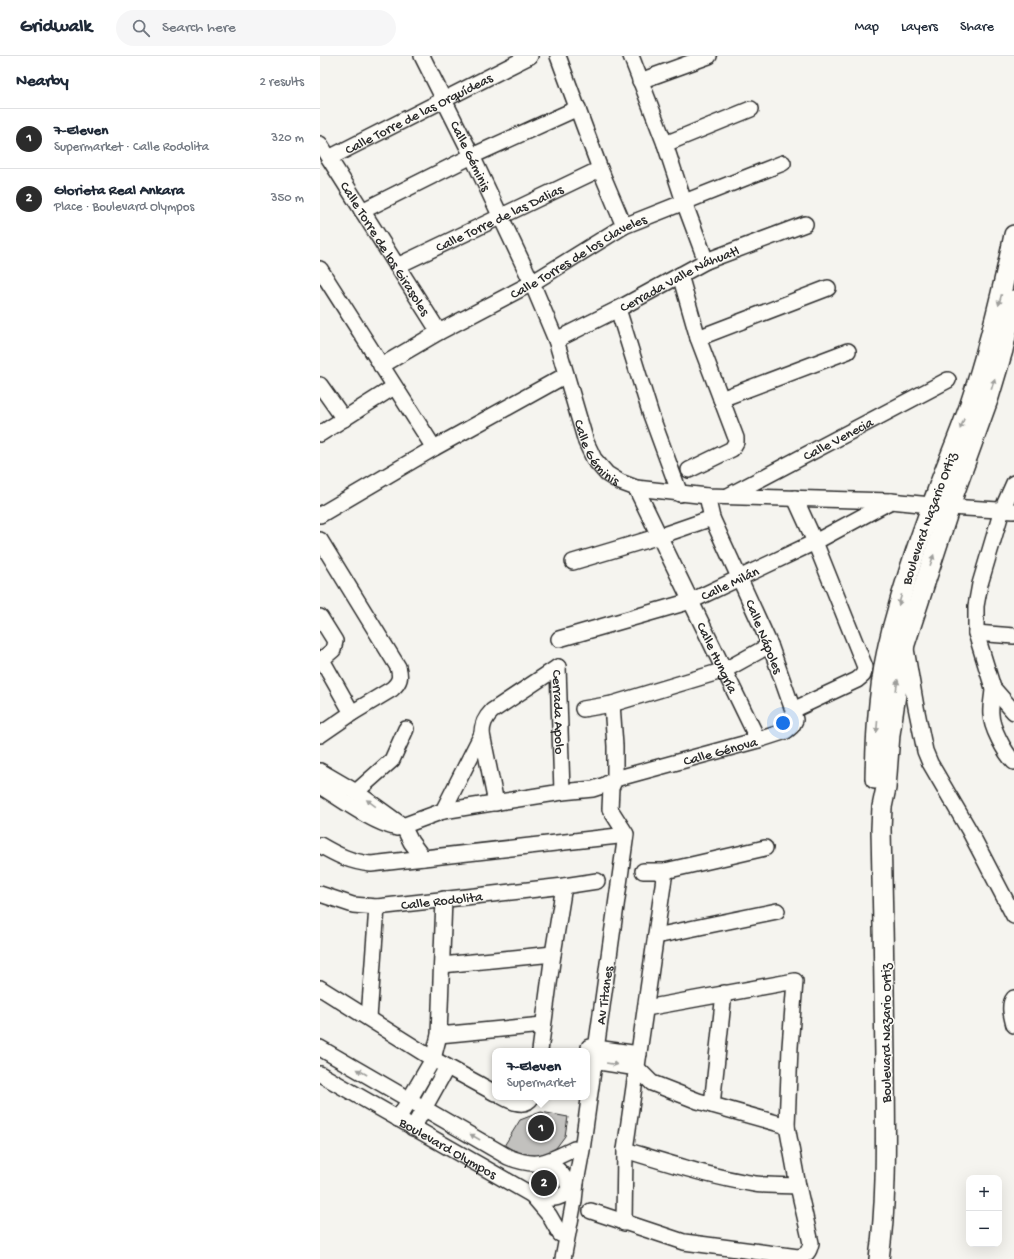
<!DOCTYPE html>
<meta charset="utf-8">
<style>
body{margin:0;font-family:"Gochi Hand",sans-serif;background:#f6f6f7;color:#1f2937}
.controls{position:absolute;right:12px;bottom:12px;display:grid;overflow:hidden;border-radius:8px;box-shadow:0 4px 16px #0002}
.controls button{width:36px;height:36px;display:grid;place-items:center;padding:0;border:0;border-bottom:1px solid #e0e1e3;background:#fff;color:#1f2937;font:20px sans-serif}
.you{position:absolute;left:463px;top:667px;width:14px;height:14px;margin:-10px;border:3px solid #fff;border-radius:50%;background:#1a73e8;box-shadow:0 0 0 6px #1a73e833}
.badge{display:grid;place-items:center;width:26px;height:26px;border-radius:50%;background:#2b2b2b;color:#fff;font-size:13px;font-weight:700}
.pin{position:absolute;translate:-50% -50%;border:2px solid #fff;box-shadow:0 1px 4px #0006}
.popup{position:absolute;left:172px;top:992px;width:98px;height:52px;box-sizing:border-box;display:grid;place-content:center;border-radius:8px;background:#fff;filter:drop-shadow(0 1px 3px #0005);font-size:13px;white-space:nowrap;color:#747a83}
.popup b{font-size:15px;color:#1f2937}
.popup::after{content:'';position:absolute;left:50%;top:100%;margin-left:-8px;border:8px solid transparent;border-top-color:#fff}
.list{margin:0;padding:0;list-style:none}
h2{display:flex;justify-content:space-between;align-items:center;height:52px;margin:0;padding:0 16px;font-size:17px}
h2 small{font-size:13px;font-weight:400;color:#747a83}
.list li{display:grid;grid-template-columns:26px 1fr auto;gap:12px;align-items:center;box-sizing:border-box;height:60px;padding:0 16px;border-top:1px solid #e0e1e3}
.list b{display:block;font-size:15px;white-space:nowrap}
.list p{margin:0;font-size:13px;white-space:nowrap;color:#747a83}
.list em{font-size:13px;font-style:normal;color:#747a83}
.icon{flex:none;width:22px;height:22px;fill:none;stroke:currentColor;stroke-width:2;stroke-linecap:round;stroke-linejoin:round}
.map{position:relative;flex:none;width:694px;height:1203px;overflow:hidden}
header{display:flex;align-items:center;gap:24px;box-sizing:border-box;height:56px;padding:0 20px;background:#fff;border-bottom:1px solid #e0e1e3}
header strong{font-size:19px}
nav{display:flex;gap:22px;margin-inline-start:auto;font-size:14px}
.search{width:280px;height:36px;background:#f6f6f7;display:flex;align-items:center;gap:10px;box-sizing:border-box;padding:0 14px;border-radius:22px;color:#747a83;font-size:15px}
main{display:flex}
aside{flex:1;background:#fff}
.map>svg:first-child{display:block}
.building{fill:#c2c1be;stroke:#2b2b2b}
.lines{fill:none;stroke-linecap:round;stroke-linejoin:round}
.minor-casing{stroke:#2b2b2b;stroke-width:18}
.major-casing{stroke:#2b2b2b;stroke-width:22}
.minor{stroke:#fdfcf7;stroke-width:15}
.major{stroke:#fdfcf7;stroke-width:19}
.oneway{fill:#9e9e9b}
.labels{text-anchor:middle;stroke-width:3;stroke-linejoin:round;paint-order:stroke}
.street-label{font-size:14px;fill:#2b2b2b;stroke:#fdfcf7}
</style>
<header>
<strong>Gridwalk</strong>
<div class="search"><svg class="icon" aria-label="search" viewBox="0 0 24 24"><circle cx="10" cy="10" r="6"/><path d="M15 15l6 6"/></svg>Search here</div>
<nav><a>Map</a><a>Layers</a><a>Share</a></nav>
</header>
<main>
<aside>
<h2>Nearby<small>2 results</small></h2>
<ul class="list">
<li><span class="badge">1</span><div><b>7-Eleven</b><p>Supermarket · Calle Rodolita</p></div><em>320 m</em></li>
<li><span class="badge">2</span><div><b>Glorieta Real Ankara</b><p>Place · Boulevard Olympos</p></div><em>350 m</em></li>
</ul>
</aside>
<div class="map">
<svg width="694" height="1203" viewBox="0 0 694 1203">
<rect width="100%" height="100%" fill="#f5f4ef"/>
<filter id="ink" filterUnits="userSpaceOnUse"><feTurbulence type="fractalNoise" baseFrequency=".025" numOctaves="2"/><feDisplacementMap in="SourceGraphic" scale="8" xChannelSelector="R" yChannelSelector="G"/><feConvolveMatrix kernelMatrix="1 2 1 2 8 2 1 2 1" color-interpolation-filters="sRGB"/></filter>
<g filter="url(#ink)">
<path class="building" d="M 221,1056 L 248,1061 L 245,1080 L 236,1092 L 225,1098 L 211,1102 L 184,1090 L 200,1064 Z"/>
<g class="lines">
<defs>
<g id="minor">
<path id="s1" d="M 102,0 L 152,100 L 212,227 L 236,284 L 266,386 L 274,403 L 287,418 L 300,426 L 316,432 L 387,440 L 571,445 L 630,451 L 694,455"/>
<path d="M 238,0 L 280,113 L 304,170"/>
<path d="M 311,0 L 345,88 L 364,146 L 386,205"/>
<path d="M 320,25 L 389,0"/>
<path id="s2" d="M 0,88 L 119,276"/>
<path d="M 345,88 L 431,53"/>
<path id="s3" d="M 9,102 L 210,0"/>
<path d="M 42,155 L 152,100 L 258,52"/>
<path id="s4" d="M 77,210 L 280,113"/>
<path d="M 0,213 L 114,392"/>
<path d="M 360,219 L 378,282 L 416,382 L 416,386 L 412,393 L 369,414"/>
<path d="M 298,253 L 331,359 L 360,438"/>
<path d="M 378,282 L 508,232"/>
<path id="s5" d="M 236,284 L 298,253 L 386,205 L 485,168"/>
<path id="s6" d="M 61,310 L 119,276 L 212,227 L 304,170 L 463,107"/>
<path d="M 0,329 L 24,363"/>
<path d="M 401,343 L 528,295"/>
<path d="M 0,378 L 74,331"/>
<path d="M 694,427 L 682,454 L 660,528 L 656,550 L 656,577 L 673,632 L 694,656"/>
<path id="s7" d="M 316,432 L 438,684"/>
<path id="s8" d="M 408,440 L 628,324"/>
<path d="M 0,459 L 114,392 L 246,319"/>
<path d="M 0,484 L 78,611 C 81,621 80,626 72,633 L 32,657 L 0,679"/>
<path d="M 253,506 L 340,480 L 392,462"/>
<path d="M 0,561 L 15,585 L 13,594 L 0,605"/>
<path d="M 656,577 L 694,580"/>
<path id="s9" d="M 239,583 L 371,545 L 495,486 L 571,445"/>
<path d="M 586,593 L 596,651 L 605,695 L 610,707 L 649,774 L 694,860"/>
<path d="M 2,604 L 32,657"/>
<path id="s10" d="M 238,611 L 242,736"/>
<path d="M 673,632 C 673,640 670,650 671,658 C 671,671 685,697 694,706"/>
<path d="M 263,653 L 292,648 L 405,614 L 450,589"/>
<path d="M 473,654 L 537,624 L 543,619 L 545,611 L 495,486 L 475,442"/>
<path d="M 0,715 L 36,736 L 83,770 L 91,786 L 103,802"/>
<path id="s11" d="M 0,730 C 23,744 50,765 77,772 L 123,755 L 242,736 L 273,733 L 285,729 L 295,723 L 438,684 L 466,675 L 472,670 L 475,664 L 473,654 L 450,589 L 392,462 L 387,440"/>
<path d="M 36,736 L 72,704 L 86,673"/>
<path d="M 176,747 L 162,678 C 162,668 165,662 172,655 L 238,611"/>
<path d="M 123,755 L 162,678"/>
<path d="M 0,789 C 17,799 31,806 51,808 L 298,780"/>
<path d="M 323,815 L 345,815 L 445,792"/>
<path id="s12" d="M 0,838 L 33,849 L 57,851 L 244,830 L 277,825"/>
<path d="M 336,880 L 457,855"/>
<path d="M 122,909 L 233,898"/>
<path d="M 0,932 L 113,1003 L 175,1037"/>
<path d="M 694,942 C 688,949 692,961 694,969"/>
<path d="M 49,962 L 57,851"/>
<path d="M 119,979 L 223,969"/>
<path d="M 269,991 L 319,998"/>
<path d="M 0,992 L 188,1101 C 218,1113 227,1106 254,1093"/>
<path d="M 220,995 L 233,898 L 244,830"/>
<path d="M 267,1004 L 317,1012 L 332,1027 L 378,1045 L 467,1070"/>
<path id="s13" d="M 0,1018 L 212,1139 C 233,1145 244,1144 256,1126"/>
<path d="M 183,1041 C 192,1046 205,1052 212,1041"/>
<path d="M 392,1049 L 404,937"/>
<path d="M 78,1063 L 113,1003 L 119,979 L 124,843"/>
<path d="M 93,1072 L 127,1011"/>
<path d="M 305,1094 C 348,1107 391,1121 435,1128 C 449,1130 464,1129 478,1130"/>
<path d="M 225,1106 C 241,1112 249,1127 253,1142"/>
<path d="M 212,1139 L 229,1159 L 240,1178"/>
<path d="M 271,1155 L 364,1186 L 478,1201 C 487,1199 489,1196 491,1187 L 478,1130 L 467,1070 L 470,991 L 475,925 L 326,952"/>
<path d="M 304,1167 L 305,1094 L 345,815"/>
<path id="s14" d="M 243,1203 L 254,1145 L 256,1126 L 262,1094 L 306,778 L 290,753 L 291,732 L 295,723 L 295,690 L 292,648"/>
</g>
<g id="major">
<path id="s15" d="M 555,723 C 556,673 559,622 572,573 C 584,528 599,483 616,438 C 626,409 639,380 649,351 C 668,295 682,237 694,179"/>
<path d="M 559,1203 C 568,1137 565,1070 565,1003 C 564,926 563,850 561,773 L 562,751 L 566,732 L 570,678 L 578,625 L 585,588 L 635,435 L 669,341 L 683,294 L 694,244"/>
</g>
</defs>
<use href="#minor" class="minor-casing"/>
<use href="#major" class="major-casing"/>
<use href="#minor" class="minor"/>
<use href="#major" class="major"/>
</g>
<defs><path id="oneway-solid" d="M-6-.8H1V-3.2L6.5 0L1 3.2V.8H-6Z"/></defs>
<g class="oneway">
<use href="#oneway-solid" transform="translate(680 244) rotate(105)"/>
<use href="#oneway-solid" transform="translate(673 328) rotate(-73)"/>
<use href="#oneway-solid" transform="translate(642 368) rotate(111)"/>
<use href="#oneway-solid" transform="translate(612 504) rotate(-71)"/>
<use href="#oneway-solid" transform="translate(580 544) rotate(106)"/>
<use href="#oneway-solid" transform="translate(577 629) rotate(-81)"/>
<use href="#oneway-solid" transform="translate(557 671) rotate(95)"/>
<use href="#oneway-solid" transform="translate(51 747) rotate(-144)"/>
<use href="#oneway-solid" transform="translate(292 1008) rotate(9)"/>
<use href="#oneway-solid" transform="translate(42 1016) rotate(-150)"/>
<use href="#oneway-solid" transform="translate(155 1081) rotate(-150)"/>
</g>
</g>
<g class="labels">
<g class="street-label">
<text dy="5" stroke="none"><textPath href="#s3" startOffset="100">Calle Torre de las Orquídeas</textPath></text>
<text dy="5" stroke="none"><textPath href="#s1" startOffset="111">Calle Géminis</textPath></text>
<text dy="5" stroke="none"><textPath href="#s4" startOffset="113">Calle Torre de las Dalias</textPath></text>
<text dy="5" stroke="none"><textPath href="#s2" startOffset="123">Calle Torre de los Girasoles</textPath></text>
<text dy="5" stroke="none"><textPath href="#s6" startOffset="226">Calle Torres de los Claveles</textPath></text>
<text dy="5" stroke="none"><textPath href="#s5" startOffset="138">Cerrada Valle Náhuatl</textPath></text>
<text dy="5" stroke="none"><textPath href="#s8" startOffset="124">Calle Venecia</textPath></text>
<text dy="5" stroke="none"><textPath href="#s1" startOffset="435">Calle Géminis</textPath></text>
<text dy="5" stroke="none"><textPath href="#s15" startOffset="268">Boulevard Nazario Ortiz</textPath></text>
<text dy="5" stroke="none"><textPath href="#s9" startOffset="180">Calle Milán</textPath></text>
<text transform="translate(445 580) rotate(68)" y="5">Calle Nápoles</text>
<text dy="5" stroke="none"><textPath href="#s7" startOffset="188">Calle Hungría</textPath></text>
<text dy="5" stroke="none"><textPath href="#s10" startOffset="45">Cerrada Apolo</textPath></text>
<text dy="5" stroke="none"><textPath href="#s11" startOffset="422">Calle Génova</textPath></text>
<text dy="5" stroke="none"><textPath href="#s12" startOffset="124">Calle Rodolita</textPath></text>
<text dy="5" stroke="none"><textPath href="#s14" startOffset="267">Av Titanes</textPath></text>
<text transform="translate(565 977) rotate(-90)" y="5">Boulevard Nazario Ortiz</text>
<text dy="5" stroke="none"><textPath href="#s13" startOffset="148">Boulevard Olympos</textPath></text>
</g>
</g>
</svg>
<div class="controls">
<button>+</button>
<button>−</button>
</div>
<div class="you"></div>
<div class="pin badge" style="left:221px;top:1072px">1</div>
<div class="popup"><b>7-Eleven</b>Supermarket</div>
<div class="pin badge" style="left:224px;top:1127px">2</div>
</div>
</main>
